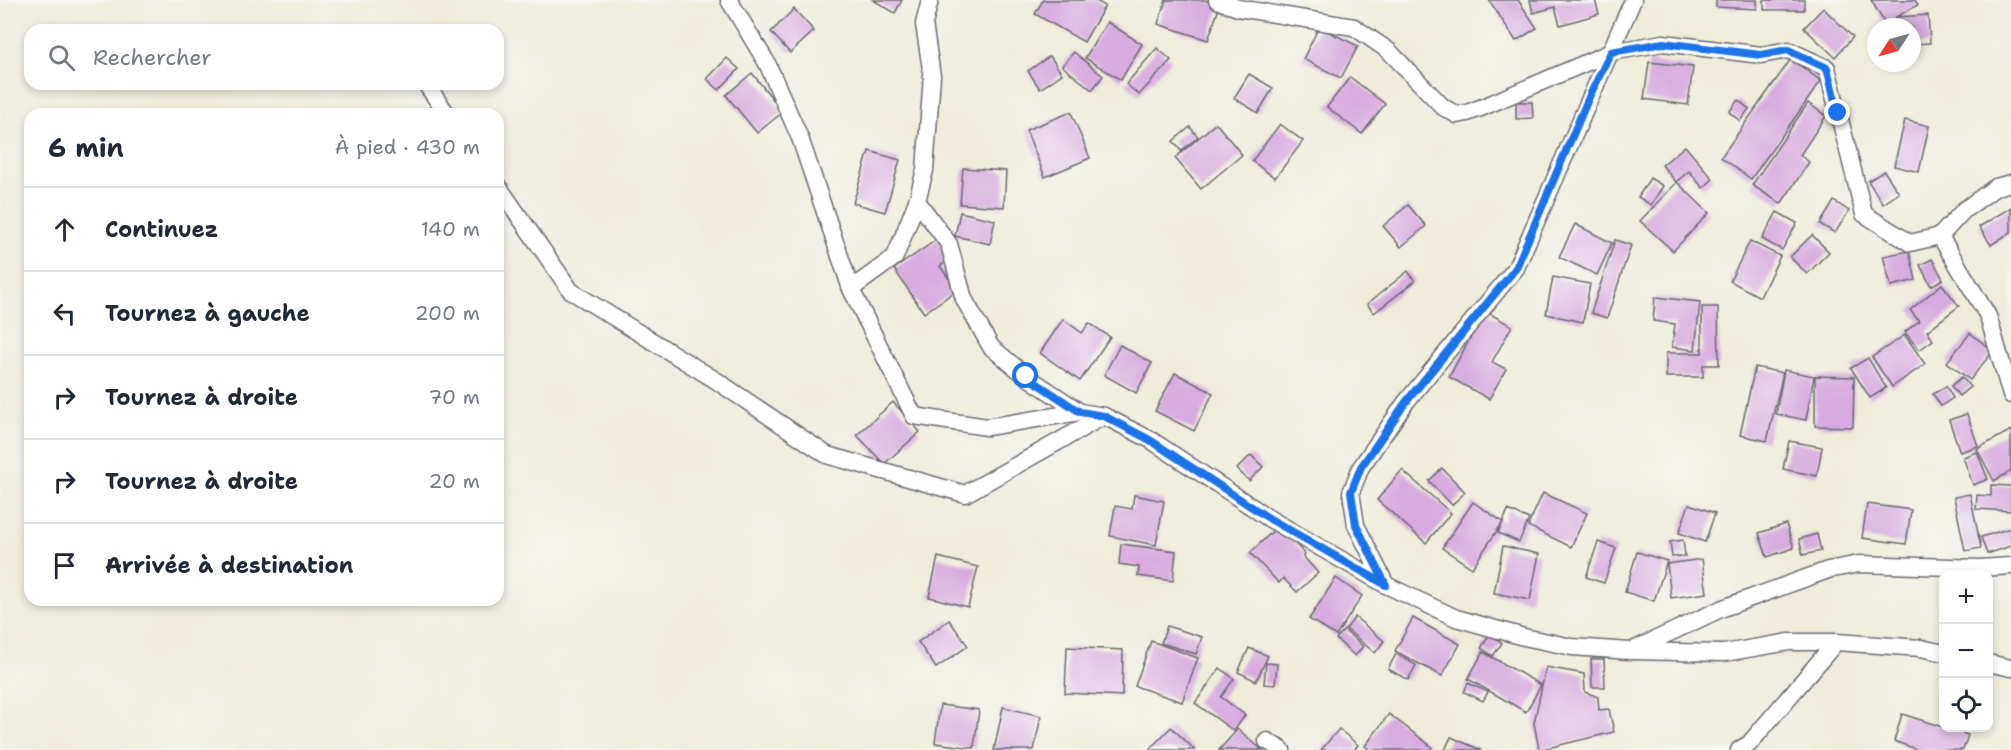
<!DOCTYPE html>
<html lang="fr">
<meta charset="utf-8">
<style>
body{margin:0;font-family:"Shantell Sans",sans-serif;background:#f2f2f3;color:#1f2937}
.controls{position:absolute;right:18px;bottom:18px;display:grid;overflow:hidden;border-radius:12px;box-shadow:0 3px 9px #0003}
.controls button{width:54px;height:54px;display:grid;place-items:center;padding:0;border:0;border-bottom:2px solid #e0e1e3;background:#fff;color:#1f2937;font:30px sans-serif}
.compass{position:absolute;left:1867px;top:18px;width:54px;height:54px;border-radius:50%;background:#fff;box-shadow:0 3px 9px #0003;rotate:234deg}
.stop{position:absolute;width:18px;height:18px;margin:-14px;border:4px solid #1a73e8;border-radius:50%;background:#fff}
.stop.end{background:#1a73e8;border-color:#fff;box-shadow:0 2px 6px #0008}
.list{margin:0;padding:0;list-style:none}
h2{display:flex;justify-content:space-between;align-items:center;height:78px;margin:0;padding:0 24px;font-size:26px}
h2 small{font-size:20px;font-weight:400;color:#747a83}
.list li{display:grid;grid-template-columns:39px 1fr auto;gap:18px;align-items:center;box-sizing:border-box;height:84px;padding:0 24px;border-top:2px solid #e0e1e3}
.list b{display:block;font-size:22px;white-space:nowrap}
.list em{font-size:20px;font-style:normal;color:#747a83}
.icon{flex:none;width:33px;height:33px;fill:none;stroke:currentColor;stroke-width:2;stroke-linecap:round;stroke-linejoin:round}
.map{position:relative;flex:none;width:2011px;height:750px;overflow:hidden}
.search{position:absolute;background:#fff;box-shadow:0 3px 9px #0003;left:24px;top:24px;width:480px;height:66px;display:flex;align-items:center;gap:15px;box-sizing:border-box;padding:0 21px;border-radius:18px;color:#747a83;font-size:22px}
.panel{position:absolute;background:#fff;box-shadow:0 3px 9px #0003;left:24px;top:108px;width:480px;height:498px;border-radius:18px}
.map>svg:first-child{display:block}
.building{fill:#d8abe0}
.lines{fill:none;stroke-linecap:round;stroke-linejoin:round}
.minor-casing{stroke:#6a6972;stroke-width:19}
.minor{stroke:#fff;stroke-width:16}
.route{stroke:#1a73e8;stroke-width:8}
</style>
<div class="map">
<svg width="2011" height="750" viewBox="0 0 2011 750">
<rect width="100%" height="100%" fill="#f6f6f2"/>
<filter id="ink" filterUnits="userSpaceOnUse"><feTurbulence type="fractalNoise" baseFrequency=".0167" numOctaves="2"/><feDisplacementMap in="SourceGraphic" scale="12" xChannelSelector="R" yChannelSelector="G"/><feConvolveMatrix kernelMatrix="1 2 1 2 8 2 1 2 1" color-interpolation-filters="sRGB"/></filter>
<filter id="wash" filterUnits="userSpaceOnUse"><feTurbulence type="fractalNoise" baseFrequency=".008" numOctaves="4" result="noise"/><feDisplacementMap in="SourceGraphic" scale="24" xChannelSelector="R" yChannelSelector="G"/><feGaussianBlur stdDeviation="1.35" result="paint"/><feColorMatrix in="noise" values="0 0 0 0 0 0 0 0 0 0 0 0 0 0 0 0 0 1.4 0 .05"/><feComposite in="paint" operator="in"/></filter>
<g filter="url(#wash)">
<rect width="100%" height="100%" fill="#efecd9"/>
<g id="blocks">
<g class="building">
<path d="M 873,0 L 902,0 L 895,13 Z"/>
<path d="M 1043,0 L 1095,0 L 1105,6 L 1084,42 L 1035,14 Z"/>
<path d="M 1166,0 L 1205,0 L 1220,5 L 1208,40 L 1158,24 Z"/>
<path d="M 1489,0 L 1518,0 L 1537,28 L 1516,41 Z"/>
<path d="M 1530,0 L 1595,0 L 1599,14 L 1560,25 L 1555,7 L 1533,13 Z"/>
<path d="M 1716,0 L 1757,0 L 1757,9 L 1716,7 Z"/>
<rect x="1764" y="0" width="40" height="10"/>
<path d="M 1871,0 L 1915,0 L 1918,5 L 1896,17 L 1928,15 L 1930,43 L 1912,44 L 1912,27 L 1897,27 L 1896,17 L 1885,24 Z"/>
<path d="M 1823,8 L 1853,37 L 1835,57 L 1804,28 Z"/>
<path d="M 794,9 L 814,31 L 790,53 L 771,32 Z"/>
<path d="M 1107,22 L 1142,44 L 1121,80 L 1085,58 Z"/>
<path d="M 1319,27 L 1358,46 L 1341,78 L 1303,59 Z"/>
<path d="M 1157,48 L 1171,60 L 1139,95 L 1126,84 Z"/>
<path d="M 1074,52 L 1103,76 L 1092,90 L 1062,66 Z"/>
<path d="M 1050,56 L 1062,74 L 1040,89 L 1028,71 Z"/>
<path d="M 727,58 L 739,69 L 719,90 L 707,79 Z"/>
<path d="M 1791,59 L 1821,81 L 1751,179 L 1721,157 Z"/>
<path d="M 1649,62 L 1693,67 L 1688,105 L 1644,99 Z"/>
<path d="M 752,73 L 783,112 L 757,133 L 726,95 Z"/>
<path d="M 1249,74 L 1273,88 L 1258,113 L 1234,98 Z"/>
<path d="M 1350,77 L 1385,104 L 1362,134 L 1327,107 Z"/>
<path d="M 1738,100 L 1749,109 L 1740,121 L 1729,112 Z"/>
<path d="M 1516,102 L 1532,102 L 1533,118 L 1516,119 Z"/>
<path d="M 1808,103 L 1826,116 L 1800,155 L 1809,162 L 1781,204 L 1752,185 Z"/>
<path d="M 1071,112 L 1090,158 L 1045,177 L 1026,130 Z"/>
<path d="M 1905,120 L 1929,126 L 1919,172 L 1894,166 Z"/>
<path d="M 1216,123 L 1242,155 L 1201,189 L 1175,158 Z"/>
<path d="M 1280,124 L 1303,141 L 1275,178 L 1252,161 Z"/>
<path d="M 1190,127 L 1198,137 L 1181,151 L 1173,141 Z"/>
<path d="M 1685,146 L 1713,179 L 1703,188 L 1689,171 L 1676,182 L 1662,165 Z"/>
<path d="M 869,151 L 900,160 L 885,212 L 853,203 Z"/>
<path d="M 963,168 L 1006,171 L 1004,207 L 960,204 Z"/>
<path d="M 1884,171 L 1899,193 L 1883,204 L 1868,181 Z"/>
<path d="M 1650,178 L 1663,186 L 1651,205 L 1638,197 Z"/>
<path d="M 1677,182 L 1709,213 L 1673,251 L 1640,221 Z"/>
<path d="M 1834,201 L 1849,211 L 1835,233 L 1820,224 Z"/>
<path d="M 1408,205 L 1426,226 L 1401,247 L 1383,226 Z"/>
<path d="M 2011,207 L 2011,232 L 1991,245 L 1979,227 Z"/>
<path d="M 960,212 L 995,220 L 990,244 L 955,236 Z"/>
<path d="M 1777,212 L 1797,223 L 1782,250 L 1762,239 Z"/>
<path d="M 1575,224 L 1612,243 L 1597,275 L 1559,257 Z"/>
<path d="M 1812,235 L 1829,252 L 1807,274 L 1790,257 Z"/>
<path d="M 939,238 L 952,258 L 940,266 L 957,290 L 924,313 L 894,269 Z"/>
<path d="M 1615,240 L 1631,245 L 1607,318 L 1591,313 Z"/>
<path d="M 1750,241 L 1780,256 L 1760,297 L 1730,281 Z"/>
<path d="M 1909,251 L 1916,280 L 1891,286 L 1883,256 Z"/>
<path d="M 1932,259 L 1943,279 L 1931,286 L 1920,265 Z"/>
<path d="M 1408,271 L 1415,281 L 1374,313 L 1367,304 Z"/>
<path d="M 1553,277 L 1590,284 L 1583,322 L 1546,314 Z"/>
<path d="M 1942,284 L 1959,306 L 1927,331 L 1933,340 L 1919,350 L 1905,332 L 1919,321 L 1910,310 Z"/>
<path d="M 1655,297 L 1700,302 L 1695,350 L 1672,347 L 1675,324 L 1653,321 Z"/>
<path d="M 1702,307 L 1718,307 L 1719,365 L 1703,365 L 1703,377 L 1666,377 L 1666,353 L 1702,353 Z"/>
<path d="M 1485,311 L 1512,326 L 1492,362 L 1506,369 L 1489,399 L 1449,377 Z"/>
<path d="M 1063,319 L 1082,333 L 1089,323 L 1110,337 L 1080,381 L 1040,353 Z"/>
<path d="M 1970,333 L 1993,351 L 1970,380 L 1947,362 Z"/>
<path d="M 1905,335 L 1925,364 L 1892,387 L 1872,357 Z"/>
<path d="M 1120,345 L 1152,363 L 1136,393 L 1104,375 Z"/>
<path d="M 1868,358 L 1886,388 L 1870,398 L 1851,368 Z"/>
<path d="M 1755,367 L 1783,373 L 1767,441 L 1740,435 Z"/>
<path d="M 1784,370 L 1814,376 L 1806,420 L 1776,414 Z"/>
<path d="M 1175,373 L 1213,393 L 1194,431 L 1155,411 Z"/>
<path d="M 1815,376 L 1854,377 L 1853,427 L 1815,426 Z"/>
<path d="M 1962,377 L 1970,387 L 1959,396 L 1951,386 Z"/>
<path d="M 1946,386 L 1953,398 L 1941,406 L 1933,394 Z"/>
<path d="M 893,402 L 920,432 L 884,464 L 857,435 Z"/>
<path d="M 1967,414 L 1978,446 L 1960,452 L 1949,420 Z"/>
<path d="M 2011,430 L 2011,471 L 1994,481 L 1977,449 Z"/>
<path d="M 1789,441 L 1822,447 L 1817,476 L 1783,469 Z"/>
<path d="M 1977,452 L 1988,479 L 1973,485 L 1963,457 Z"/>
<path d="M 1251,455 L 1263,467 L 1249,481 L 1237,469 Z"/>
<path d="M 1442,468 L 1465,492 L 1452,505 L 1429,481 Z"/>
<path d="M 1402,470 L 1451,513 L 1426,543 L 1377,500 Z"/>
<path d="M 1991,485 L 2011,486 L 2011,511 L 1976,509 L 1977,495 L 1991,496 Z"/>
<path d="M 1543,493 L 1587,513 L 1571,547 L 1528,526 Z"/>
<path d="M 1970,494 L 1981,548 L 1965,551 L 1954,497 Z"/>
<path d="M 1134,495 L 1164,501 L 1156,545 L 1110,536 L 1115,506 L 1132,509 Z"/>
<path d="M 1473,502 L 1503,522 L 1508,510 L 1529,519 L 1519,542 L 1498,533 L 1503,522 L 1472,568 L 1442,548 Z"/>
<path d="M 1689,504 L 1715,513 L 1705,542 L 1679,533 Z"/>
<path d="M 1867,504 L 1911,510 L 1906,544 L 1862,538 Z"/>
<path d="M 1786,524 L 1794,548 L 1767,557 L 1759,533 Z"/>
<path d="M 1278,526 L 1305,554 L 1303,556 L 1318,573 L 1297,592 L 1283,578 L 1279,583 L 1250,553 Z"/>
<path d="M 2011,528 L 2011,546 L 1987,554 L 1981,537 Z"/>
<path d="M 1817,534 L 1821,551 L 1803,555 L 1799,539 Z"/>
<path d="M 1683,540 L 1685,556 L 1672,557 L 1670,542 Z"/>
<path d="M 1598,542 L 1616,548 L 1604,583 L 1586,577 Z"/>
<path d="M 1121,544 L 1176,551 L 1173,581 L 1138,576 L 1139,567 L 1119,564 Z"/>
<path d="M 1503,546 L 1539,554 L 1530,600 L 1494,593 Z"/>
<path d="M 1637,552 L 1667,561 L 1654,601 L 1625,592 Z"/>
<path d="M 938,557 L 978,567 L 968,607 L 929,597 Z"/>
<path d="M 1702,559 L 1707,593 L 1671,598 L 1667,564 Z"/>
<path d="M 1336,578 L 1362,596 L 1336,636 L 1309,619 Z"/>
<path d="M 1355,617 L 1384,641 L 1375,653 L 1346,629 Z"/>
<path d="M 1413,618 L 1460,644 L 1442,676 L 1395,651 Z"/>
<path d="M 949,620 L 968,646 L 936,668 L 918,642 Z"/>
<path d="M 1167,626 L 1202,637 L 1196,654 L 1161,643 Z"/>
<path d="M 1344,630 L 1363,646 L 1355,656 L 1336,639 Z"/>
<path d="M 1490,634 L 1502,643 L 1493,656 L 1481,648 Z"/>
<path d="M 1151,641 L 1198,658 L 1182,702 L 1135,686 Z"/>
<path d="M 1067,647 L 1123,650 L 1122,696 L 1065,693 Z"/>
<path d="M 1249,648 L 1268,656 L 1256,681 L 1238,672 Z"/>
<path d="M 1483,652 L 1541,685 L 1526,712 L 1468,679 Z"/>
<path d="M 1396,654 L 1416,665 L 1408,680 L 1388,669 Z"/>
<path d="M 1591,659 L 1604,659 L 1605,687 L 1592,687 Z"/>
<path d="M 1266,663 L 1277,664 L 1275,685 L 1264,684 Z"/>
<path d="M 1546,667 L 1584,674 L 1585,692 L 1598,697 L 1599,710 L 1609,709 L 1614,732 L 1539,750 L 1534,723 Z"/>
<path d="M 1220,668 L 1234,679 L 1221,697 L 1245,715 L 1234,731 L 1195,703 Z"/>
<path d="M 1468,683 L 1488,692 L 1483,701 L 1464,692 Z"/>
<path d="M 940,705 L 979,710 L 974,748 L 935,743 Z"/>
<path d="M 1003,707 L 1041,716 L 1034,750 L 994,750 Z"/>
<path d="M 1389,714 L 1432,747 L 1430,750 L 1370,750 L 1365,746 Z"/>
<path d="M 1902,714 L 1968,735 L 1963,750 L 1918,750 L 1894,741 Z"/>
<path d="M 1171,727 L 1195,750 L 1149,750 Z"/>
<path d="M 1238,729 L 1262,750 L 1219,750 Z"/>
<path d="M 1339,729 L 1358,745 L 1354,750 L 1321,750 Z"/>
<path d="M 1451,737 L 1481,750 L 1445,750 Z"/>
</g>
</g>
</g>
<g filter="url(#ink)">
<use href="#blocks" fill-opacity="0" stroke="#6a6972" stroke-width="1.5"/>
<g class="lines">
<defs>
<g id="minor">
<path d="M 729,0 L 767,63 L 800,138 L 851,289 L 914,416 L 987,427 L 1080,412 L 1104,416 L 1151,440 L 1270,519 L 1386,585 L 1456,618 L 1524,637 L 1572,647 L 1630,651 L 1724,653 L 1789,642 L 1836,642 L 1921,648 L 1944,653"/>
<path d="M 1217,0 L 1238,8 L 1354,27 L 1389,51 L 1443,107 L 1457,115 L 1467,113 L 1483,107 L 1611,52 L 1663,43 L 1761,55 L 1788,50 L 1827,68 L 1864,214 L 1910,243 L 1940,236 L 1964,210 L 1996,187 L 2011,183"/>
<path d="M 426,84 L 447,114"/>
<path d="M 498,186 L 571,291 L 717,381 L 827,455 L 965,494 L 1104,416"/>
<path d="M 917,201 L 949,244 L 964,299 L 991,347 L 1026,376 L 1080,412"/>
<path d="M 1940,236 L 1988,316 L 2011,395"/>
<path d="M 851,289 L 895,257 L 917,201 L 925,170 L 932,76 L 924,24 L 930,0"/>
<path d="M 1386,585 L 1356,525 L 1351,492 L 1361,467 L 1406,402 L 1516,268 L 1633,0"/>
<path d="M 1635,649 L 1723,608 L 1828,570 L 1859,564 L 1980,568 L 2011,566"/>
<path d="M 1988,663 L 2011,668"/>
<path d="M 1267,741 L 1282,750"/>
<path d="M 1739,750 L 1749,744 L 1836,642"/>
</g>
</defs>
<use href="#minor" class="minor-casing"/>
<use href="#minor" class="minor"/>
</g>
</g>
<g class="lines" filter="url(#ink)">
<path class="route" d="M 1026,376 L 1080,412 L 1104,416 L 1150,440 L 1270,519 L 1386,585 L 1356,525 L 1351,492 L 1361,467 L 1406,402 L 1516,268 L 1589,97 L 1611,52 L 1663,43 L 1761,55 L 1788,50 L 1827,68 L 1838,113"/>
</g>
</svg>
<div class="controls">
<button>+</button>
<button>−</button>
<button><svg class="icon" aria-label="locate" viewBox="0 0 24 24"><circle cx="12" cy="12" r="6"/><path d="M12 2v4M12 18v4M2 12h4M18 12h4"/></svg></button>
</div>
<svg class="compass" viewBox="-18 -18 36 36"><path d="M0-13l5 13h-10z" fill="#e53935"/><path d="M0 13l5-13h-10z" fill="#747a83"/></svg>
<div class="stop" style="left:1026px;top:376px"></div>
<div class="stop end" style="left:1838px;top:113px"></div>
<div class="search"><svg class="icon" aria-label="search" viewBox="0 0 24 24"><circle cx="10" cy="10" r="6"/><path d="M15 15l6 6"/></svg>Rechercher</div>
<section class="panel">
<h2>6 min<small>À pied · 430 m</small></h2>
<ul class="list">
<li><svg class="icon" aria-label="ahead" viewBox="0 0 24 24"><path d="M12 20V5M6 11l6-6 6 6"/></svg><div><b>Continuez</b></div><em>140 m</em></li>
<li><svg class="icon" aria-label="left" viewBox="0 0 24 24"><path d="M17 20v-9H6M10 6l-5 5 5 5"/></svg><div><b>Tournez à gauche</b></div><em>200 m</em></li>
<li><svg class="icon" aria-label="right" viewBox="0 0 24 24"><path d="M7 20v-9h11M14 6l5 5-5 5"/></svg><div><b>Tournez à droite</b></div><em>70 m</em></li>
<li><svg class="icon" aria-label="right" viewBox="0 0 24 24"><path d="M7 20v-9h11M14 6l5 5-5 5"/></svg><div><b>Tournez à droite</b></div><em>20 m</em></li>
<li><svg class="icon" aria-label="arrive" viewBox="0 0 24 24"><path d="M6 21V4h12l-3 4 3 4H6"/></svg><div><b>Arrivée à destination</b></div></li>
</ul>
</section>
</div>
